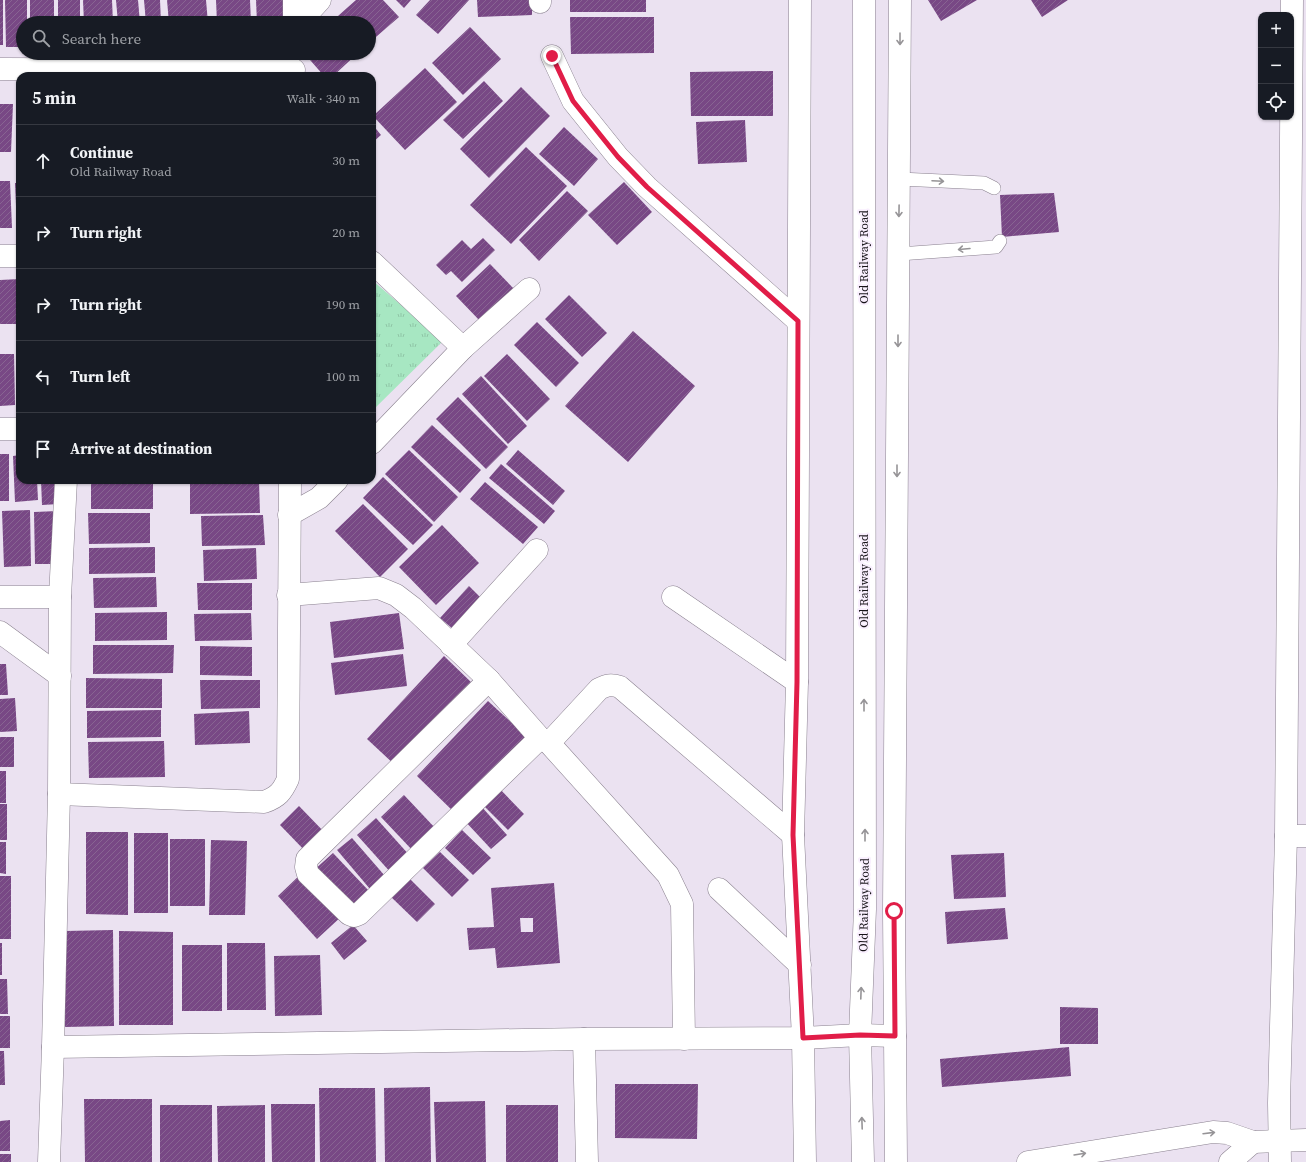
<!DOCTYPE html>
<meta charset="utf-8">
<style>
body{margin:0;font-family:"Source Serif 4",serif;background:#20242c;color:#f1f3f6}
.controls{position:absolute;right:12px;top:12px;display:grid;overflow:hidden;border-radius:8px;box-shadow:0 1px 3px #0004}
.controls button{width:36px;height:36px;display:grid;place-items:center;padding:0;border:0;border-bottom:1px solid #363941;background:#171b24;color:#f1f3f6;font:20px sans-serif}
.stop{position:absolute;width:12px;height:12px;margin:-9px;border:3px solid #e11d48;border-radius:50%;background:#fff}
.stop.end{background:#e11d48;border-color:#fff;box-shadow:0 1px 4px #0008}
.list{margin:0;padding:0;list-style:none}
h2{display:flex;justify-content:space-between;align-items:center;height:52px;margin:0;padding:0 16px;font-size:17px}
h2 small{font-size:13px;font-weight:400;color:#9ea1a6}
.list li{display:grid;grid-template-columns:26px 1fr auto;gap:12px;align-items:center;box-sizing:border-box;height:72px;padding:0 16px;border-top:1px solid #363941}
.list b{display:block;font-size:15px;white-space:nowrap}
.list p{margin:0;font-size:13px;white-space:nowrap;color:#9ea1a6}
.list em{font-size:13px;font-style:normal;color:#9ea1a6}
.icon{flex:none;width:22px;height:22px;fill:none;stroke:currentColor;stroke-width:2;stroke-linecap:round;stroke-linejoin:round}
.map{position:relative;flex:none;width:1306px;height:1162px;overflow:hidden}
.search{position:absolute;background:#171b24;box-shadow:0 1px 3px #0004;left:16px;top:16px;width:360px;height:44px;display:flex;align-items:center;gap:10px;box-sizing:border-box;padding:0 14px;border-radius:22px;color:#9ea1a6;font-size:15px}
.panel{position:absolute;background:#171b24;box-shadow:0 1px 3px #0004;left:16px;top:72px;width:360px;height:412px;border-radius:12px}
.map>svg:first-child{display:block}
.park{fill:url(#park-tufts)}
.building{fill:url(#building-hatch);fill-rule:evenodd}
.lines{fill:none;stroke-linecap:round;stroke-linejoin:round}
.lane-casing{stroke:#8a818f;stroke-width:14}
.street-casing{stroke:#8a818f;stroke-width:23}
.secondary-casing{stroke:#8a818f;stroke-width:23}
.lane{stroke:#fff;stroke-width:13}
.street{stroke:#fff;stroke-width:22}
.secondary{stroke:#fff;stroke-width:22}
.oneway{stroke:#969497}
.route{stroke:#e11d48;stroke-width:5}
.labels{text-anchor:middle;stroke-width:4;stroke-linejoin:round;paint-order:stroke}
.street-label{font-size:12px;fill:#161218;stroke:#f9effe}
</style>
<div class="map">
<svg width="1306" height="1162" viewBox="0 0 1306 1162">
<defs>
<pattern id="park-tufts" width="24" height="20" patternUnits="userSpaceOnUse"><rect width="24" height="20" fill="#a7e7c2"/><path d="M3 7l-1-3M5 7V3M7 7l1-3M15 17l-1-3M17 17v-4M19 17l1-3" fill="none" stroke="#8fc5a6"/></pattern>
<pattern id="building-hatch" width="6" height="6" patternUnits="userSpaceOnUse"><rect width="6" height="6" fill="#784885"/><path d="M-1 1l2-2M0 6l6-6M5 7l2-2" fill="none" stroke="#886492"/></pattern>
</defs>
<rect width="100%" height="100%" fill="#ebe2f1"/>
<path class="park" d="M 372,280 L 443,341 L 372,411 Z"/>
<g class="building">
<rect x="0" y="0" width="3" height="45"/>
<path d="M 5,0 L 27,0 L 27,23 L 23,23 L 23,47 L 6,47 Z"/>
<rect x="30" y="0" width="24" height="23"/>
<rect x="58" y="0" width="22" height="23"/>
<path d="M 83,0 L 112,0 L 113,23 L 84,23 Z"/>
<path d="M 116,0 L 138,0 L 140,23 L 118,23 Z"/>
<path d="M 144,0 L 160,0 L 161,23 L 146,23 Z"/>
<path d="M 167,0 L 206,0 L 208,23 L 169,23 Z"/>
<path d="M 216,0 L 250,0 L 251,23 L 217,23 Z"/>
<path d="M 256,0 L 286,0 L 287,23 L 257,23 Z"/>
<path d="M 356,0 L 383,0 L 399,17 L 369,43 L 369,23 L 330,23 Z"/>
<path d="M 396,0 L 411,0 L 404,8 Z"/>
<path d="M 430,0 L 469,0 L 438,34 L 416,15 Z"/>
<path d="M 477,0 L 532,0 L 532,15 L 478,17 Z"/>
<rect x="570" y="0" width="76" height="12"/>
<path d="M 928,0 L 977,0 L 941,21 Z"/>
<path d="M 1031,0 L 1068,0 L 1042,17 Z"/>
<path d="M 570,17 L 654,17 L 654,53 L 571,54 Z"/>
<path d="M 470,27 L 501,59 L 463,95 L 432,63 Z"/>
<path d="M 304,53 L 358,53 L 333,76 L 324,76 Z"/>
<path d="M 425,68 L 457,102 L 405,150 L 373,116 Z"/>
<path d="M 773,71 L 773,116 L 691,116 L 690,72 Z"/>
<path d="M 484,81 L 503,101 L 463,139 L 443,120 Z"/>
<path d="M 521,87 L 550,116 L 489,178 L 460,149 Z"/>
<rect x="16" y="103" width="4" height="52"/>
<path d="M 0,104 L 13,104 L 11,152 L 0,152 Z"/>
<path d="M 745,120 L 747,162 L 698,164 L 696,122 Z"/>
<path d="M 372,124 L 381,135 L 372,143 Z"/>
<path d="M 564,127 L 598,159 L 574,186 L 539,154 Z"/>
<path d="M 526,147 L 567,186 L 511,244 L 470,205 Z"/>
<path d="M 0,181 L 10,181 L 12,228 L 0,228 Z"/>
<path d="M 624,182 L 652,212 L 617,245 L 588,215 Z"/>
<path d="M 15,183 L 20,183 L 20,229 L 17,229 Z"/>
<path d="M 567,191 L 588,211 L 539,261 L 519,240 Z"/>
<path d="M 1054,193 L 1059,232 L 1002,237 L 1000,195 Z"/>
<path d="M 483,238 L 495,250 L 462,282 L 451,271 L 446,275 L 436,265 L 462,240 L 471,249 Z"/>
<path d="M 490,264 L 515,290 L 481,322 L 456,296 Z"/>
<path d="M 20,279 L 20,324 L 0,324 L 0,280 Z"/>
<path d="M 569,295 L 607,333 L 582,357 L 545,319 Z"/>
<path d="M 537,322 L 579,363 L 556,387 L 514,345 Z"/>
<path d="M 633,331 L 695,386 L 628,462 L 565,406 Z"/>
<path d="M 0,354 L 14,354 L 15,405 L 0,406 Z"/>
<path d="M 507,354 L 550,399 L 527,421 L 484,376 Z"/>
<path d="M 17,356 L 20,356 L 20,405 L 18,405 Z"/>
<path d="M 481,376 L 527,426 L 508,444 L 462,394 Z"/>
<path d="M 458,397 L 508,447 L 486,469 L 436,419 Z"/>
<path d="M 432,425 L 481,470 L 460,493 L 411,447 Z"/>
<path d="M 409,450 L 458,497 L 434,522 L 385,474 Z"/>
<path d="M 518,450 L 565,491 L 553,505 L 506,464 Z"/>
<rect x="0" y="454" width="9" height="47"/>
<path d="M 20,455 L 20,480 L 37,480 L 38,500 L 15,502 L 13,456 Z"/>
<path d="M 501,464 L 555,511 L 544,524 L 489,478 Z"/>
<path d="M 383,477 L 433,525 L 413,545 L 363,498 Z"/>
<path d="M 41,480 L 59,480 L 59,504 L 42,505 Z"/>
<rect x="91" y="480" width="62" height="29"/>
<path d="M 259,482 L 260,513 L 190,514 L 190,483 Z"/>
<path d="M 485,482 L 538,527 L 523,544 L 470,499 Z"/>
<path d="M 363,504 L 408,549 L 380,577 L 335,531 Z"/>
<path d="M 30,510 L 31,566 L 4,567 L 2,511 Z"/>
<path d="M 58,511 L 59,564 L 35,564 L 34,512 Z"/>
<path d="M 88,513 L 150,513 L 150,543 L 89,544 Z"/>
<path d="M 263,515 L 265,545 L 202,546 L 201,516 Z"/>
<path d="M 442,525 L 479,563 L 436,605 L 399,567 Z"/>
<path d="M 155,547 L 155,573 L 89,574 L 89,548 Z"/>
<path d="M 256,548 L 257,579 L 204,581 L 203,550 Z"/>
<path d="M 156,577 L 157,607 L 94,608 L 93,578 Z"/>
<path d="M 197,583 L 252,583 L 252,610 L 198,610 Z"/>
<path d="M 469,586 L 481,598 L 453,629 L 440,618 Z"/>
<path d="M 167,612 L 167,640 L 95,641 L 95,613 Z"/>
<path d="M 251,613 L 252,640 L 195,641 L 194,614 Z"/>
<path d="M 399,613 L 404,649 L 334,658 L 330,622 Z"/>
<path d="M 93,645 L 174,645 L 173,673 L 93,674 Z"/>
<path d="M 200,646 L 252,647 L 252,676 L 200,675 Z"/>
<path d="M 403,654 L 407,686 L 335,695 L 331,663 Z"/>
<path d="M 444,656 L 473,684 L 396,766 L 367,739 Z"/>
<path d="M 0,664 L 6,664 L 8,695 L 0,695 Z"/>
<path d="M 86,678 L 162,679 L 162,708 L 86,708 Z"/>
<path d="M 200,680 L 260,680 L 260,708 L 201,709 Z"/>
<path d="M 15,698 L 17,731 L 0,732 L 0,699 Z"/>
<path d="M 488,701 L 528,738 L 456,814 L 417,776 Z"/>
<path d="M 161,710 L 161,737 L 87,738 L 87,711 Z"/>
<path d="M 249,711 L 250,743 L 195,745 L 194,714 Z"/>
<rect x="0" y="737" width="14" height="30"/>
<path d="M 164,741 L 165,777 L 89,778 L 88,742 Z"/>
<rect x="0" y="771" width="6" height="32"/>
<path d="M 498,787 L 524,814 L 508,830 L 481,803 Z"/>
<path d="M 404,795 L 437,830 L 414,852 L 381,817 Z"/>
<rect x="0" y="804" width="7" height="36"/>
<path d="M 480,805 L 507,835 L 491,849 L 464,820 Z"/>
<path d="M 299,806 L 328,836 L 309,855 L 280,825 Z"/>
<path d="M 376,818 L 411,857 L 392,874 L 357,835 Z"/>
<path d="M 462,830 L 491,858 L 473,875 L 445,848 Z"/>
<path d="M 86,832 L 128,832 L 128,915 L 86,914 Z"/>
<rect x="134" y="833" width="34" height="80"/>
<path d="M 352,838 L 385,876 L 370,889 L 337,850 Z"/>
<rect x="170" y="839" width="35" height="67"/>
<path d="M 211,840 L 247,841 L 245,915 L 209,915 Z"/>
<path d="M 0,842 L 6,842 L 6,874 L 0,873 Z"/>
<path d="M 440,852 L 469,880 L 452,897 L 423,868 Z"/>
<path d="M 333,853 L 368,890 L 348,909 L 313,871 Z"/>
<path d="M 1004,853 L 1006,897 L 954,899 L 951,855 Z"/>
<path d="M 303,872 L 343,915 L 317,939 L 278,896 Z"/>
<rect x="0" y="876" width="11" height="63"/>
<path d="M 407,876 L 435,904 L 417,922 L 389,895 Z"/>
<path d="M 554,883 L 560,963 L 497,968 L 495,948 L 469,950 L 467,928 L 494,927 L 491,888 ZM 520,918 L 533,918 L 533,932 L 521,932 Z"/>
<path d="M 1005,908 L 1008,939 L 947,944 L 945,912 Z"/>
<path d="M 353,925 L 367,941 L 344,960 L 331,943 Z"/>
<path d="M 113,930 L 114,1026 L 65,1027 L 65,931 Z"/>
<path d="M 119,931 L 173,932 L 173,1025 L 119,1025 Z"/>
<rect x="0" y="943" width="2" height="32"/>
<path d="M 227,943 L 265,943 L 266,1010 L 227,1010 Z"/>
<rect x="182" y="945" width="40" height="66"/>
<path d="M 320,955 L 322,1015 L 275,1016 L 274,956 Z"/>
<path d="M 0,979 L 7,979 L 8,1014 L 0,1014 Z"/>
<path d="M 1060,1007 L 1098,1008 L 1098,1044 L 1060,1044 Z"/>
<rect x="0" y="1016" width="10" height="32"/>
<path d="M 1069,1047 L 1071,1076 L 942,1087 L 940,1059 Z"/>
<path d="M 0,1051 L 4,1051 L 5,1085 L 0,1085 Z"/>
<path d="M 615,1084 L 698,1084 L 697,1139 L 615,1138 Z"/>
<path d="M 430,1087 L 431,1162 L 385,1162 L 384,1088 Z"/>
<path d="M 319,1088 L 375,1088 L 376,1162 L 320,1162 Z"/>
<path d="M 84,1099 L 152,1099 L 152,1162 L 85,1162 Z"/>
<path d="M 485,1101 L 486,1162 L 436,1162 L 434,1102 Z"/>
<path d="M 271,1104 L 315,1104 L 315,1162 L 272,1162 Z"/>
<rect x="160" y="1105" width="52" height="57"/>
<path d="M 265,1105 L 265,1162 L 218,1162 L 217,1106 Z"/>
<rect x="506" y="1105" width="52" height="57"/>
<path d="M 10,1120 L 10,1151 L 0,1151 L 0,1121 Z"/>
<rect x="0" y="1154" width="11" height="8"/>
</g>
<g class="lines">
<defs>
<g id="lane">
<path d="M 900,179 L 984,183 L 994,188"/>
<path d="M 899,254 L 996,247 L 1000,241"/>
</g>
<g id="street">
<path d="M 540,0 L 540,2"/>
<path d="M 294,23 L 294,0"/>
<path d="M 299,23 L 320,0"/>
<path d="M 552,56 L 573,101 L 618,157 L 647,187 L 798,321"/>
<path d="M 0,69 L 294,70"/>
<path d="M 0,256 L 20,256"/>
<path d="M 372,262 L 463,348"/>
<path d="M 0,429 L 20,429"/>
<path d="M 372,443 L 463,348 L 529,289"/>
<path d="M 289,515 L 319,498 L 337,480"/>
<path d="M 288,595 L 379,588 L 396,595 L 413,608 L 489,680 L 540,738 L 549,743 L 668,875 L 682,904 L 684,1039"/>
<path d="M 0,597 L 60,597"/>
<path d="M 673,597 L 797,682"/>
<path d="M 0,632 L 60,676"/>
<path d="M 451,645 L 537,550"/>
<path d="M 489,680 L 307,859 L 306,867 L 308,874 L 349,914 L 354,916 L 359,914 L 540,738"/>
<path d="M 549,743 L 599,689 C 607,685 611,684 620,687 L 793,835"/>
<path d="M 59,794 L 264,802 C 278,797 282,792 288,779 L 290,480"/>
<path d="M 1286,836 L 1306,836"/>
<path d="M 719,889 L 800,965"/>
<path d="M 584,1039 L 587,1162"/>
<path d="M 53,1047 L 584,1039 L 803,1038 L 860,1035 L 895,1036"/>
<path d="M 49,1162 L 53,1047 L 59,794 L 60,597 L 66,480"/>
</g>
<g id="secondary">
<path d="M 800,0 L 797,682 L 793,835 L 803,1038 L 805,1162"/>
<path d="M 863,1162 L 860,1035 L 865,909 L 864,0"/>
<path d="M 896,1162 L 894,911 L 900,0"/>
<path d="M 1028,1162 L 1213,1132 L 1227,1133 L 1253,1142 L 1306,1140"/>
<path d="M 1230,1162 L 1253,1142"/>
<path d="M 1280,1162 L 1279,1103 L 1286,836 L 1292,0"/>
</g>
</defs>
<use href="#lane" class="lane-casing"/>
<use href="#street" class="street-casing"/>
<use href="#secondary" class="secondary-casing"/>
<use href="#lane" class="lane"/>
<use href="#street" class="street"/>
<use href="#secondary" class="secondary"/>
</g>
<defs><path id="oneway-shaft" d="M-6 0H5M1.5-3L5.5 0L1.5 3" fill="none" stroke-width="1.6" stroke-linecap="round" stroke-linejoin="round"/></defs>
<g class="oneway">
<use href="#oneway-shaft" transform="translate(900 39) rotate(90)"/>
<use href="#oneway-shaft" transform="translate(938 181) rotate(3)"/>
<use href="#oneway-shaft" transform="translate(899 211) rotate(91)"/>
<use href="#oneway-shaft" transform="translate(964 249) rotate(175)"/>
<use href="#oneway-shaft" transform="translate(898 341) rotate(90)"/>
<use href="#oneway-shaft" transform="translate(897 471) rotate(90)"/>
<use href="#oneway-shaft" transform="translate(864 705) rotate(-90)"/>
<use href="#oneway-shaft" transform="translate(865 835) rotate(-90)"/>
<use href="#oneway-shaft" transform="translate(861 993) rotate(-88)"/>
<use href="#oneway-shaft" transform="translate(862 1123) rotate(-92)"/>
<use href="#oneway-shaft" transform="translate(1209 1133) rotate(-7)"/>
<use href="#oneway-shaft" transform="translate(1080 1154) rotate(-9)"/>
</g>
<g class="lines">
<path class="route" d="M 552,56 L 573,101 L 618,157 L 647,187 L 798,321 L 797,682 L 793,835 L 803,1038 L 860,1035 L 895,1036 L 894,911"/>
</g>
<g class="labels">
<g class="street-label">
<text transform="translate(864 257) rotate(-90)" y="4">Old Railway Road</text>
<text transform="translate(864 581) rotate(-90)" y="4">Old Railway Road</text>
<text transform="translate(864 905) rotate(-89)" y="4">Old Railway Road</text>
</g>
</g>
</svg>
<div class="controls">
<button>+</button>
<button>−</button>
<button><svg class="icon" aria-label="locate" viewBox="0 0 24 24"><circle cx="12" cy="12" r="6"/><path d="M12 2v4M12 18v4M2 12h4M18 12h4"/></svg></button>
</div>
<div class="stop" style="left:894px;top:911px"></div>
<div class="stop end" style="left:552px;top:56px"></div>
<div class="search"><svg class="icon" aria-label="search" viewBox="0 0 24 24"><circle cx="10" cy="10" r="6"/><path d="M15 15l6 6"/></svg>Search here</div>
<section class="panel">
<h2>5 min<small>Walk · 340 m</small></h2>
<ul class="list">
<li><svg class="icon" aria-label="ahead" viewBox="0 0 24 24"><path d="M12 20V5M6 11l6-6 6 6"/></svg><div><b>Continue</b><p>Old Railway Road</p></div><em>30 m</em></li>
<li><svg class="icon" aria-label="right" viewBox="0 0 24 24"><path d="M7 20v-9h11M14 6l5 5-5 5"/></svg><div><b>Turn right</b></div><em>20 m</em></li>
<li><svg class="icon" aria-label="right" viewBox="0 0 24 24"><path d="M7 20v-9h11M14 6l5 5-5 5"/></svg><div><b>Turn right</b></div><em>190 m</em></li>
<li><svg class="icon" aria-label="left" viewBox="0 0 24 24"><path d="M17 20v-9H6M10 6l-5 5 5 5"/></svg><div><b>Turn left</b></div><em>100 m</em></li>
<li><svg class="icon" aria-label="arrive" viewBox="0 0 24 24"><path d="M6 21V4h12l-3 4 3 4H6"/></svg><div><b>Arrive at destination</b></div></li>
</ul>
</section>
</div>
